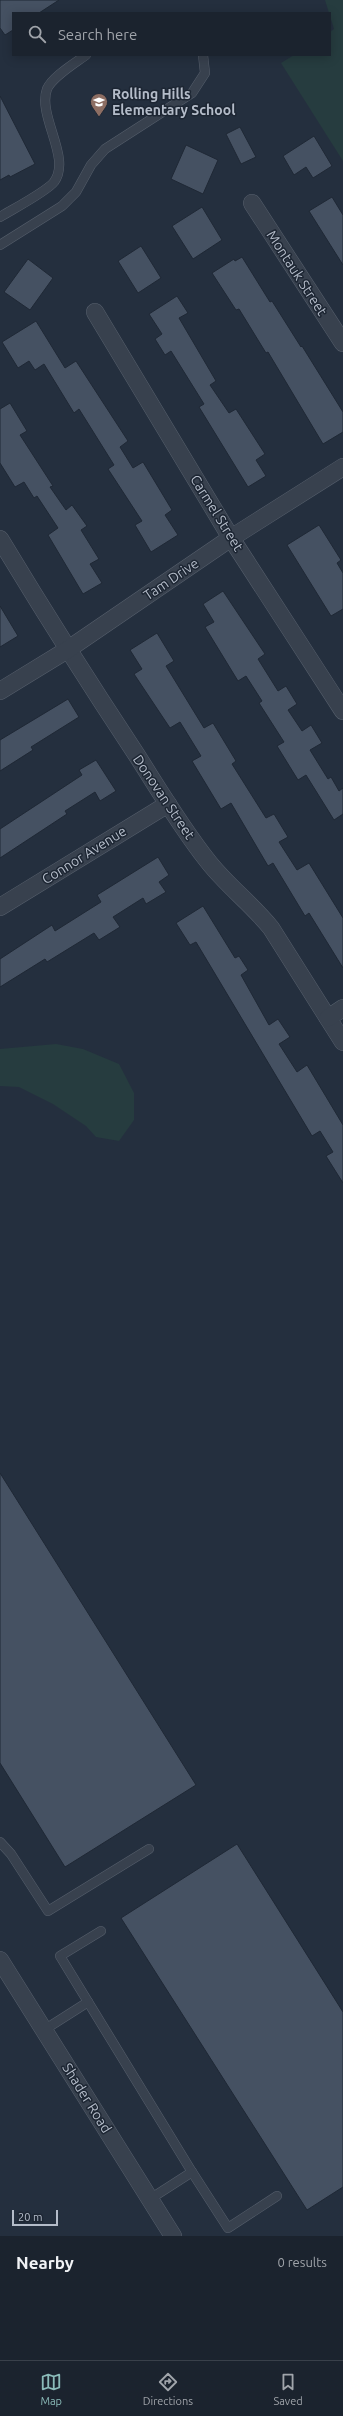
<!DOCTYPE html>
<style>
body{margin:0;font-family:Ubuntu,sans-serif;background:#282f3a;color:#f1f3f6}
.scale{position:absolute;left:12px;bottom:10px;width:46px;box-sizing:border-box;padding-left:4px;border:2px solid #b4bcc9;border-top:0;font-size:11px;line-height:14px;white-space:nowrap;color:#b4bcc9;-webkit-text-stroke:3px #1d2633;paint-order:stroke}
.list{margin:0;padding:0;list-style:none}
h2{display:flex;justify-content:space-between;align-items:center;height:52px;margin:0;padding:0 16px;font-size:17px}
h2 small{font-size:13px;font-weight:400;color:#a0a4aa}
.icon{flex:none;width:22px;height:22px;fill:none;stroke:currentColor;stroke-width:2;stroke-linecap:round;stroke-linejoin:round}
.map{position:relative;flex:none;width:343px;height:2236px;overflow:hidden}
.search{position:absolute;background:#1b232e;box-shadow:0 2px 10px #0003;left:12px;right:12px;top:12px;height:44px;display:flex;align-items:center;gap:10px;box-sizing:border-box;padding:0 14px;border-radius:0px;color:#a0a4aa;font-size:15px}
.sheet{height:124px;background:#1b232e}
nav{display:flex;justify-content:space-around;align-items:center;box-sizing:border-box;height:56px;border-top:1px solid #39404a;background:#1b232e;font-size:11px;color:#a0a4aa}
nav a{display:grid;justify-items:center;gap:2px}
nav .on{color:#8bbbb9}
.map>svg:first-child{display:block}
.green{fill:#263c3f}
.building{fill:#455162;stroke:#1f2835}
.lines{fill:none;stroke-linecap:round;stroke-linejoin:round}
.service-casing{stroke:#565f6c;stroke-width:10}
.minor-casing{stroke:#565f6c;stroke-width:18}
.service{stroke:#38414e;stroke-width:9}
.minor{stroke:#38414e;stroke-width:17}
.labels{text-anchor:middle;stroke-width:3;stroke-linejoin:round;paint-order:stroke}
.poi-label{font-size:14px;font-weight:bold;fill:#b4bcc9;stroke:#1d2633;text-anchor:start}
.street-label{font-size:14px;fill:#b4bcc9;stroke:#1d2633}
</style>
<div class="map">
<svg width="343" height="2236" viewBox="0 0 343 2236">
<rect width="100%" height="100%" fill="#242f3e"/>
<g class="green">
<path d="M 325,0 L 343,0 L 343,161 L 281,63 L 294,55 L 330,55 L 330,32 L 334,29 Z"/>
<path d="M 56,1044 L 83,1049 L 119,1064 L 134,1093 L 134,1120 L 119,1141 L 96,1137 L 86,1126 L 53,1104 L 19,1087 L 0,1086 L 0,1049 Z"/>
</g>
<g class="building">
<path d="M 0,0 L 59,0 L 39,13 L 13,13 L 13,30 L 5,35 L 0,28 Z"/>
<path d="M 0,96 L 35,164 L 10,177 L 9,175 L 0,180 Z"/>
<path d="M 240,127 L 256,157 L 241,164 L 226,134 Z"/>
<path d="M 314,136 L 332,166 L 313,178 L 306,167 L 294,175 L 283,156 Z"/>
<path d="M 186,145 L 218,160 L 203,194 L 171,179 Z"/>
<path d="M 332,197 L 343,215 L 343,265 L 309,211 Z"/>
<path d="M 202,207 L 222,240 L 193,259 L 172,226 Z"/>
<path d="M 141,246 L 161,278 L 138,293 L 118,261 Z"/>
<path d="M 242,257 L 270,302 L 272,301 L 301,347 L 302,346 L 343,412 L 343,432 L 323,444 L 268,352 L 266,353 L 239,309 L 236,310 L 212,273 L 234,259 L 235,261 Z"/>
<path d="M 28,259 L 53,278 L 30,310 L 4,292 Z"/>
<path d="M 177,296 L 188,313 L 179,318 L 216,381 L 210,385 L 229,413 L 236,409 L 265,454 L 256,460 L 266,476 L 248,487 L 199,407 L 204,404 L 171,351 L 165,355 L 155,339 L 162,334 L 149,314 Z"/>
<path d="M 36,321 L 65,368 L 76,361 L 128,441 L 120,447 L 133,468 L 143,462 L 172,510 L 165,515 L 178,535 L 151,552 L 135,525 L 142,521 L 108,469 L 114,465 L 79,409 L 74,413 L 44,364 L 35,370 L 29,361 L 18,368 L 2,342 Z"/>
<path d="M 10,403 L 27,431 L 20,435 L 53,486 L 50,487 L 66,510 L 72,505 L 87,526 L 81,530 L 99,559 L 90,564 L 102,583 L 83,594 L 48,535 L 58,528 L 37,496 L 34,498 L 24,482 L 15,487 L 0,463 L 0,409 Z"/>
<path d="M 319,525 L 341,560 L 337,563 L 343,573 L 343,609 L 331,616 L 287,545 Z"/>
<path d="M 223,591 L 265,654 L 258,659 L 278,691 L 286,686 L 297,704 L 288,710 L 302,731 L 311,725 L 322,743 L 310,750 L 328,779 L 331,777 L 339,791 L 343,788 L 343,814 L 334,820 L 306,775 L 298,780 L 277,746 L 284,742 L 259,703 L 262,701 L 246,676 L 238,681 L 205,627 L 214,622 L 203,604 Z"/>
<path d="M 0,606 L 18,636 L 0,647 Z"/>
<path d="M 157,633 L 174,661 L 166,666 L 204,728 L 213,723 L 236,761 L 232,764 L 266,818 L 274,814 L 288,837 L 279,842 L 297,870 L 309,863 L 343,918 L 343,968 L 309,913 L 305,916 L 273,863 L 268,866 L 231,803 L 221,809 L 192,761 L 201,756 L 180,722 L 170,728 L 134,674 L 142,669 L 130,650 Z"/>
<path d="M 68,699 L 79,717 L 31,747 L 33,750 L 0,771 L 0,740 Z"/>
<path d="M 96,760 L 116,791 L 100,801 L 95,792 L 65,811 L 67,814 L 0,858 L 0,829 L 82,775 L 79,770 Z"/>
<path d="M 158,857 L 169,875 L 159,882 L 166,892 L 146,904 L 143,898 L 113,917 L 120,927 L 99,940 L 94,933 L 47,962 L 45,959 L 0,987 L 0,959 L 52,925 L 55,931 L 101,902 L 97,895 Z"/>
<path d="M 203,906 L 235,958 L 239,956 L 248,970 L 241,975 L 269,1025 L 278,1019 L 290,1037 L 279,1044 L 297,1072 L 307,1065 L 343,1125 L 343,1183 L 326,1156 L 333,1152 L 320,1131 L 312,1136 L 196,942 L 190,945 L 176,923 Z"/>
<path d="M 0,1473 L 196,1785 L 65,1867 L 0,1763 Z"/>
<path d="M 237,1844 L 343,2012 L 343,2187 L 307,2210 L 121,1918 Z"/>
</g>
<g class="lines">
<defs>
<g id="service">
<path d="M 0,217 C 13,209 46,192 54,182 C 72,158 37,116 47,89 C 52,77 75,63 86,55"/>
<path d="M 0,245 L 62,206 L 76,192 L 91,165 L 105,149 L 192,93 L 205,73 L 203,55"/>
<path d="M 0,1842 L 11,1854 L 48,1911 L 149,1849"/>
<path d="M 101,1931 L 60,1956 L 192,2172"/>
<path d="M 44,2030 L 88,2002"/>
<path d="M 150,2199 L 192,2172 L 228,2228 L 277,2196"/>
</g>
<g id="minor">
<path d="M 252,203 L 343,343"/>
<path d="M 95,312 L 231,538 L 343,711"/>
<path d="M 0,539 C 44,612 89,683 136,754 C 159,790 181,827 207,860 C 226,885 252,904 271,928 L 343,1042"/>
<path d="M 0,691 L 67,650 L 231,538 L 343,467"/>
<path d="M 0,907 L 168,804"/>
<path d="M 328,1018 L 343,1008"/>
<path d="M 0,1960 L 173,2236"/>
</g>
</defs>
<use href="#service" class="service-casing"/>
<use href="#minor" class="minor-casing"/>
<use href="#service" class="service"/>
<use href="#minor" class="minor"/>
</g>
<defs>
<symbol id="school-pin" viewBox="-11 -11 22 30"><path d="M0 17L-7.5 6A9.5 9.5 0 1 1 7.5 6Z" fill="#8d6e63" stroke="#1d2633"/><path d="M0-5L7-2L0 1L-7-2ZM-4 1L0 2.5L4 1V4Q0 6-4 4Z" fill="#fff"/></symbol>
</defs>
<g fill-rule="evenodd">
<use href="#school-pin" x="89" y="92" width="20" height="27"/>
</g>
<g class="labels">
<g class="poi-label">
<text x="112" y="99">Rolling Hills<tspan x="112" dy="16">Elementary School</tspan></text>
</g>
<g class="street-label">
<text transform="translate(297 273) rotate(57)" y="5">Montauk Street</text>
<text transform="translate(217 513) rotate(58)" y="5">Carmel Street</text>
<text transform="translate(171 579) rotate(-34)" y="5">Tam Drive</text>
<text transform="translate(164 797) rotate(56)" y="5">Donovan Street</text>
<text transform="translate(84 855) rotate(-32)" y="5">Connor Avenue</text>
<text transform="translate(87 2098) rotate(58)" y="5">Shader Road</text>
</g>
</g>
</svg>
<div class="scale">20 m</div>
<div class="search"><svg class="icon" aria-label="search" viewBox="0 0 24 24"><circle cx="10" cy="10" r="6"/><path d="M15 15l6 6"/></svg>Search here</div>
</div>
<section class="sheet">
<h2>Nearby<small>0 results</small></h2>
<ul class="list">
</ul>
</section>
<nav>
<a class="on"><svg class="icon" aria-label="map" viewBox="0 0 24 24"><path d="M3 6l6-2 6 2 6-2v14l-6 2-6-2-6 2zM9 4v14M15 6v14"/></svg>Map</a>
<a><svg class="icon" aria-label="directions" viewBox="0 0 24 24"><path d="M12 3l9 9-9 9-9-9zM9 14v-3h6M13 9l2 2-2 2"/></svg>Directions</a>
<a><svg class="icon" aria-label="saved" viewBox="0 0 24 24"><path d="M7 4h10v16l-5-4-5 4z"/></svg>Saved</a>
</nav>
